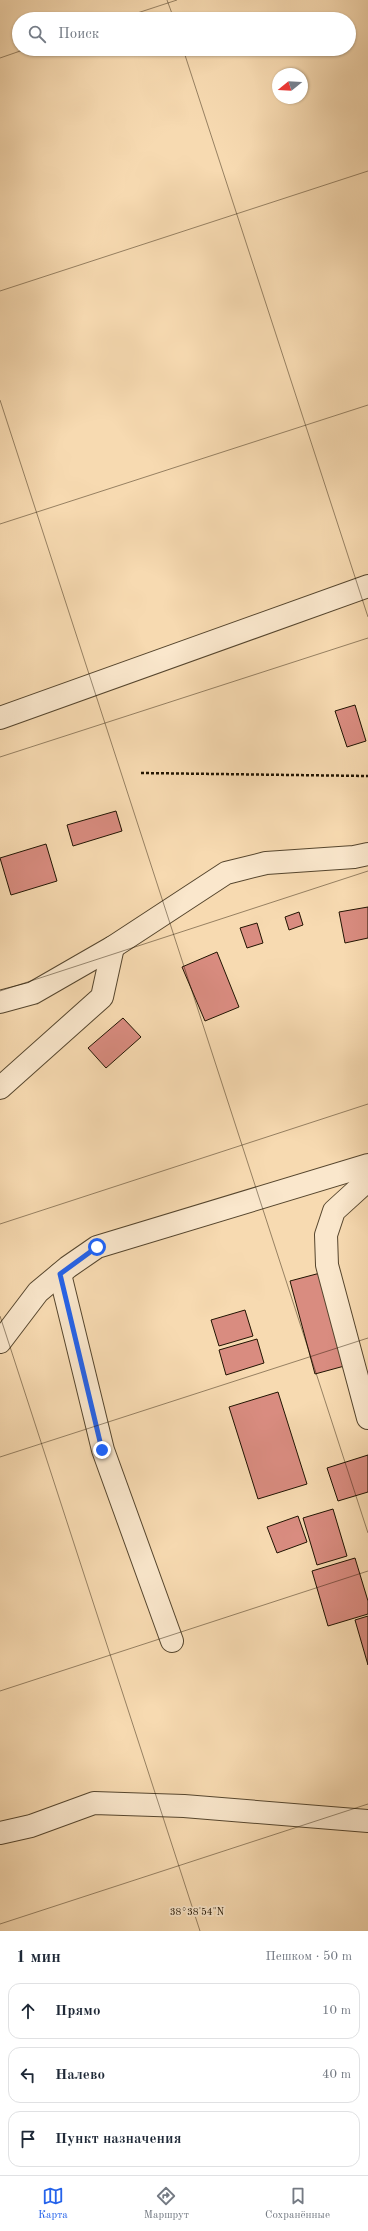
<!DOCTYPE html>
<html lang="ru">
<meta charset="utf-8">
<style>
body{margin:0;font-family:"Old Standard TT",serif;background:#f6f6f7;color:#1f2937}
.compass{position:absolute;left:272px;top:68px;width:36px;height:36px;border-radius:50%;background:#fff;box-shadow:0 1px 3px #0004;rotate:252deg}
.stop{position:absolute;width:12px;height:12px;margin:-9px;border:3px solid #2563eb;border-radius:50%;background:#fff}
.stop.end{background:#2563eb;border-color:#fff;box-shadow:0 1px 4px #0008}
.list{margin:0;padding:0;list-style:none}
h2{display:flex;justify-content:space-between;align-items:center;height:52px;margin:0;padding:0 16px;font-size:17px}
h2 small{font-size:13px;font-weight:400;color:#747a83}
.list li{display:grid;grid-template-columns:26px 1fr auto;gap:12px;align-items:center;box-sizing:border-box;height:56px;margin:0 8px 8px;padding:0 8px;border:1px solid #e0e1e3;border-radius:12px}
.list b{display:block;font-size:15px;white-space:nowrap}
.list em{font-size:13px;font-style:normal;color:#747a83}
.icon{flex:none;width:22px;height:22px;fill:none;stroke:currentColor;stroke-width:2;stroke-linecap:round;stroke-linejoin:round}
.map{position:relative;flex:none;width:368px;height:1931px;overflow:hidden}
.search{position:absolute;background:#fff;box-shadow:0 1px 3px #0004;left:12px;right:12px;top:12px;height:44px;display:flex;align-items:center;gap:10px;box-sizing:border-box;padding:0 14px;border-radius:22px;color:#747a83;font-size:15px}
.sheet{height:244px;background:#fff}
nav{display:flex;justify-content:space-around;align-items:center;box-sizing:border-box;height:56px;border-top:1px solid #e0e1e3;background:#fff;font-size:11px;color:#747a83}
nav a{display:grid;justify-items:center;gap:2px}
nav .on{color:#2563eb}
.map>svg:first-child{display:block}
.building{fill:#d98c80;stroke:#211402}
.lines{fill:none;stroke-linecap:round;stroke-linejoin:round}
.minor-casing{stroke:#56462e;stroke-width:24}
.path{stroke:#211402;stroke-width:2.5;stroke-dasharray:3 2;stroke-linecap:butt}
.minor{stroke:#fae7cc;stroke-width:22}
.route{stroke:#2563eb;stroke-width:5}
.ticks{fill:none;stroke:#211402;stroke-width:1;stroke-opacity:0.45}
.ticks-label{font-size:10px;text-anchor:middle;fill:#211402;stroke:#fae7cc;stroke-width:3.5;stroke-linejoin:round;paint-order:stroke}
</style>
<div class="map">
<svg width="368" height="1931" viewBox="0 0 368 1931">
<rect width="100%" height="100%" fill="#f7dab1"/>
<filter id="stains"><feTurbulence type="fractalNoise" baseFrequency=".005" numOctaves="4"/><feColorMatrix values="0 0 0 0 .2 0 0 0 0 .09 0 0 0 0 .02 0 0 0 .5 -.17"/></filter>
<radialGradient id="worn" r=".72"><stop offset=".6" stop-color="#630" stop-opacity="0"/><stop offset="1" stop-color="#630" stop-opacity=".3"/></radialGradient>
<g class="building">
<path d="M 355,705 L 366,741 L 347,747 L 335,711 Z"/>
<path d="M 116,811 L 122,831 L 73,846 L 67,825 Z"/>
<path d="M 46,844 L 57,881 L 11,895 L 0,858 Z"/>
<path d="M 368,907 L 368,938 L 345,943 L 339,912 Z"/>
<path d="M 299,912 L 303,925 L 289,930 L 285,917 Z"/>
<path d="M 257,923 L 263,943 L 247,948 L 240,928 Z"/>
<path d="M 217,952 L 239,1007 L 205,1021 L 182,967 Z"/>
<path d="M 123,1018 L 141,1037 L 106,1068 L 88,1048 Z"/>
<path d="M 324,1272 L 348,1365 L 315,1374 L 290,1281 Z"/>
<path d="M 245,1310 L 253,1336 L 219,1346 L 211,1320 Z"/>
<path d="M 257,1339 L 264,1363 L 226,1375 L 219,1350 Z"/>
<path d="M 278,1392 L 307,1484 L 258,1499 L 229,1407 Z"/>
<path d="M 368,1455 L 368,1492 L 338,1501 L 327,1468 Z"/>
<path d="M 333,1509 L 347,1556 L 317,1565 L 303,1518 Z"/>
<path d="M 298,1516 L 307,1542 L 277,1553 L 267,1527 Z"/>
<path d="M 355,1558 L 368,1601 L 368,1614 L 328,1626 L 312,1571 Z"/>
<path d="M 368,1616 L 368,1665 L 355,1620 Z"/>
</g>
<g class="lines">
<defs>
<g id="minor">
<path d="M 0,718 L 368,586"/>
<path d="M 0,1002 L 33,993 L 113,947 L 226,873 L 266,863 L 354,857 L 368,854"/>
<path d="M 0,1088 L 102,997 L 113,947"/>
<path d="M 368,1180 L 334,1211 L 326,1235 L 327,1265 L 368,1418"/>
<path d="M 60,1274 L 103,1450 L 172,1641"/>
<path d="M 0,1342 L 38,1292 L 68,1267 L 97,1247 L 368,1165"/>
<path d="M 0,1833 L 31,1826 L 94,1803 L 184,1806 L 368,1821"/>
</g>
</defs>
<use href="#minor" class="minor-casing"/>
<path class="path" d="M 141,773 L 368,776"/>
<use href="#minor" class="minor"/>
</g>
<g class="lines">
<path class="route" d="M 97,1247 L 60,1274 L 102,1450"/>
</g>
<path class="ticks" d="M 167,0 L 174,19M 119,19 L 177,0M 183,49 L 368,617M 0,58 L 26,49M 0,291 L 368,171M 0,400 L 368,1533M 0,524 L 368,405M 0,757 L 368,638M 0,991 L 368,871M 0,1224 L 368,1104M 0,1316 L 200,1931M 0,1457 L 368,1338M 0,1691 L 368,1571M 0,1924 L 368,1804"/>
<g class="ticks-label">
<text x="197" y="1915">38°38'54"N</text>
</g>
<rect width="100%" height="100%" filter="url(#stains)"/>
<rect width="100%" height="100%" fill="url(#worn)"/>
</svg>
<svg class="compass" viewBox="-18 -18 36 36"><path d="M0-13l5 13h-10z" fill="#e53935"/><path d="M0 13l5-13h-10z" fill="#747a83"/></svg>
<div class="stop" style="left:97px;top:1247px"></div>
<div class="stop end" style="left:102px;top:1450px"></div>
<div class="search"><svg class="icon" aria-label="search" viewBox="0 0 24 24"><circle cx="10" cy="10" r="6"/><path d="M15 15l6 6"/></svg>Поиск</div>
</div>
<section class="sheet">
<h2>1 мин<small>Пешком · 50 m</small></h2>
<ul class="list">
<li><svg class="icon" aria-label="ahead" viewBox="0 0 24 24"><path d="M12 20V5M6 11l6-6 6 6"/></svg><div><b>Прямо</b></div><em>10 m</em></li>
<li><svg class="icon" aria-label="left" viewBox="0 0 24 24"><path d="M17 20v-9H6M10 6l-5 5 5 5"/></svg><div><b>Налево</b></div><em>40 m</em></li>
<li><svg class="icon" aria-label="arrive" viewBox="0 0 24 24"><path d="M6 21V4h12l-3 4 3 4H6"/></svg><div><b>Пункт назначения</b></div></li>
</ul>
</section>
<nav>
<a class="on"><svg class="icon" aria-label="map" viewBox="0 0 24 24"><path d="M3 6l6-2 6 2 6-2v14l-6 2-6-2-6 2zM9 4v14M15 6v14"/></svg>Карта</a>
<a><svg class="icon" aria-label="directions" viewBox="0 0 24 24"><path d="M12 3l9 9-9 9-9-9zM9 14v-3h6M13 9l2 2-2 2"/></svg>Маршрут</a>
<a><svg class="icon" aria-label="saved" viewBox="0 0 24 24"><path d="M7 4h10v16l-5-4-5 4z"/></svg>Сохранённые</a>
</nav>
